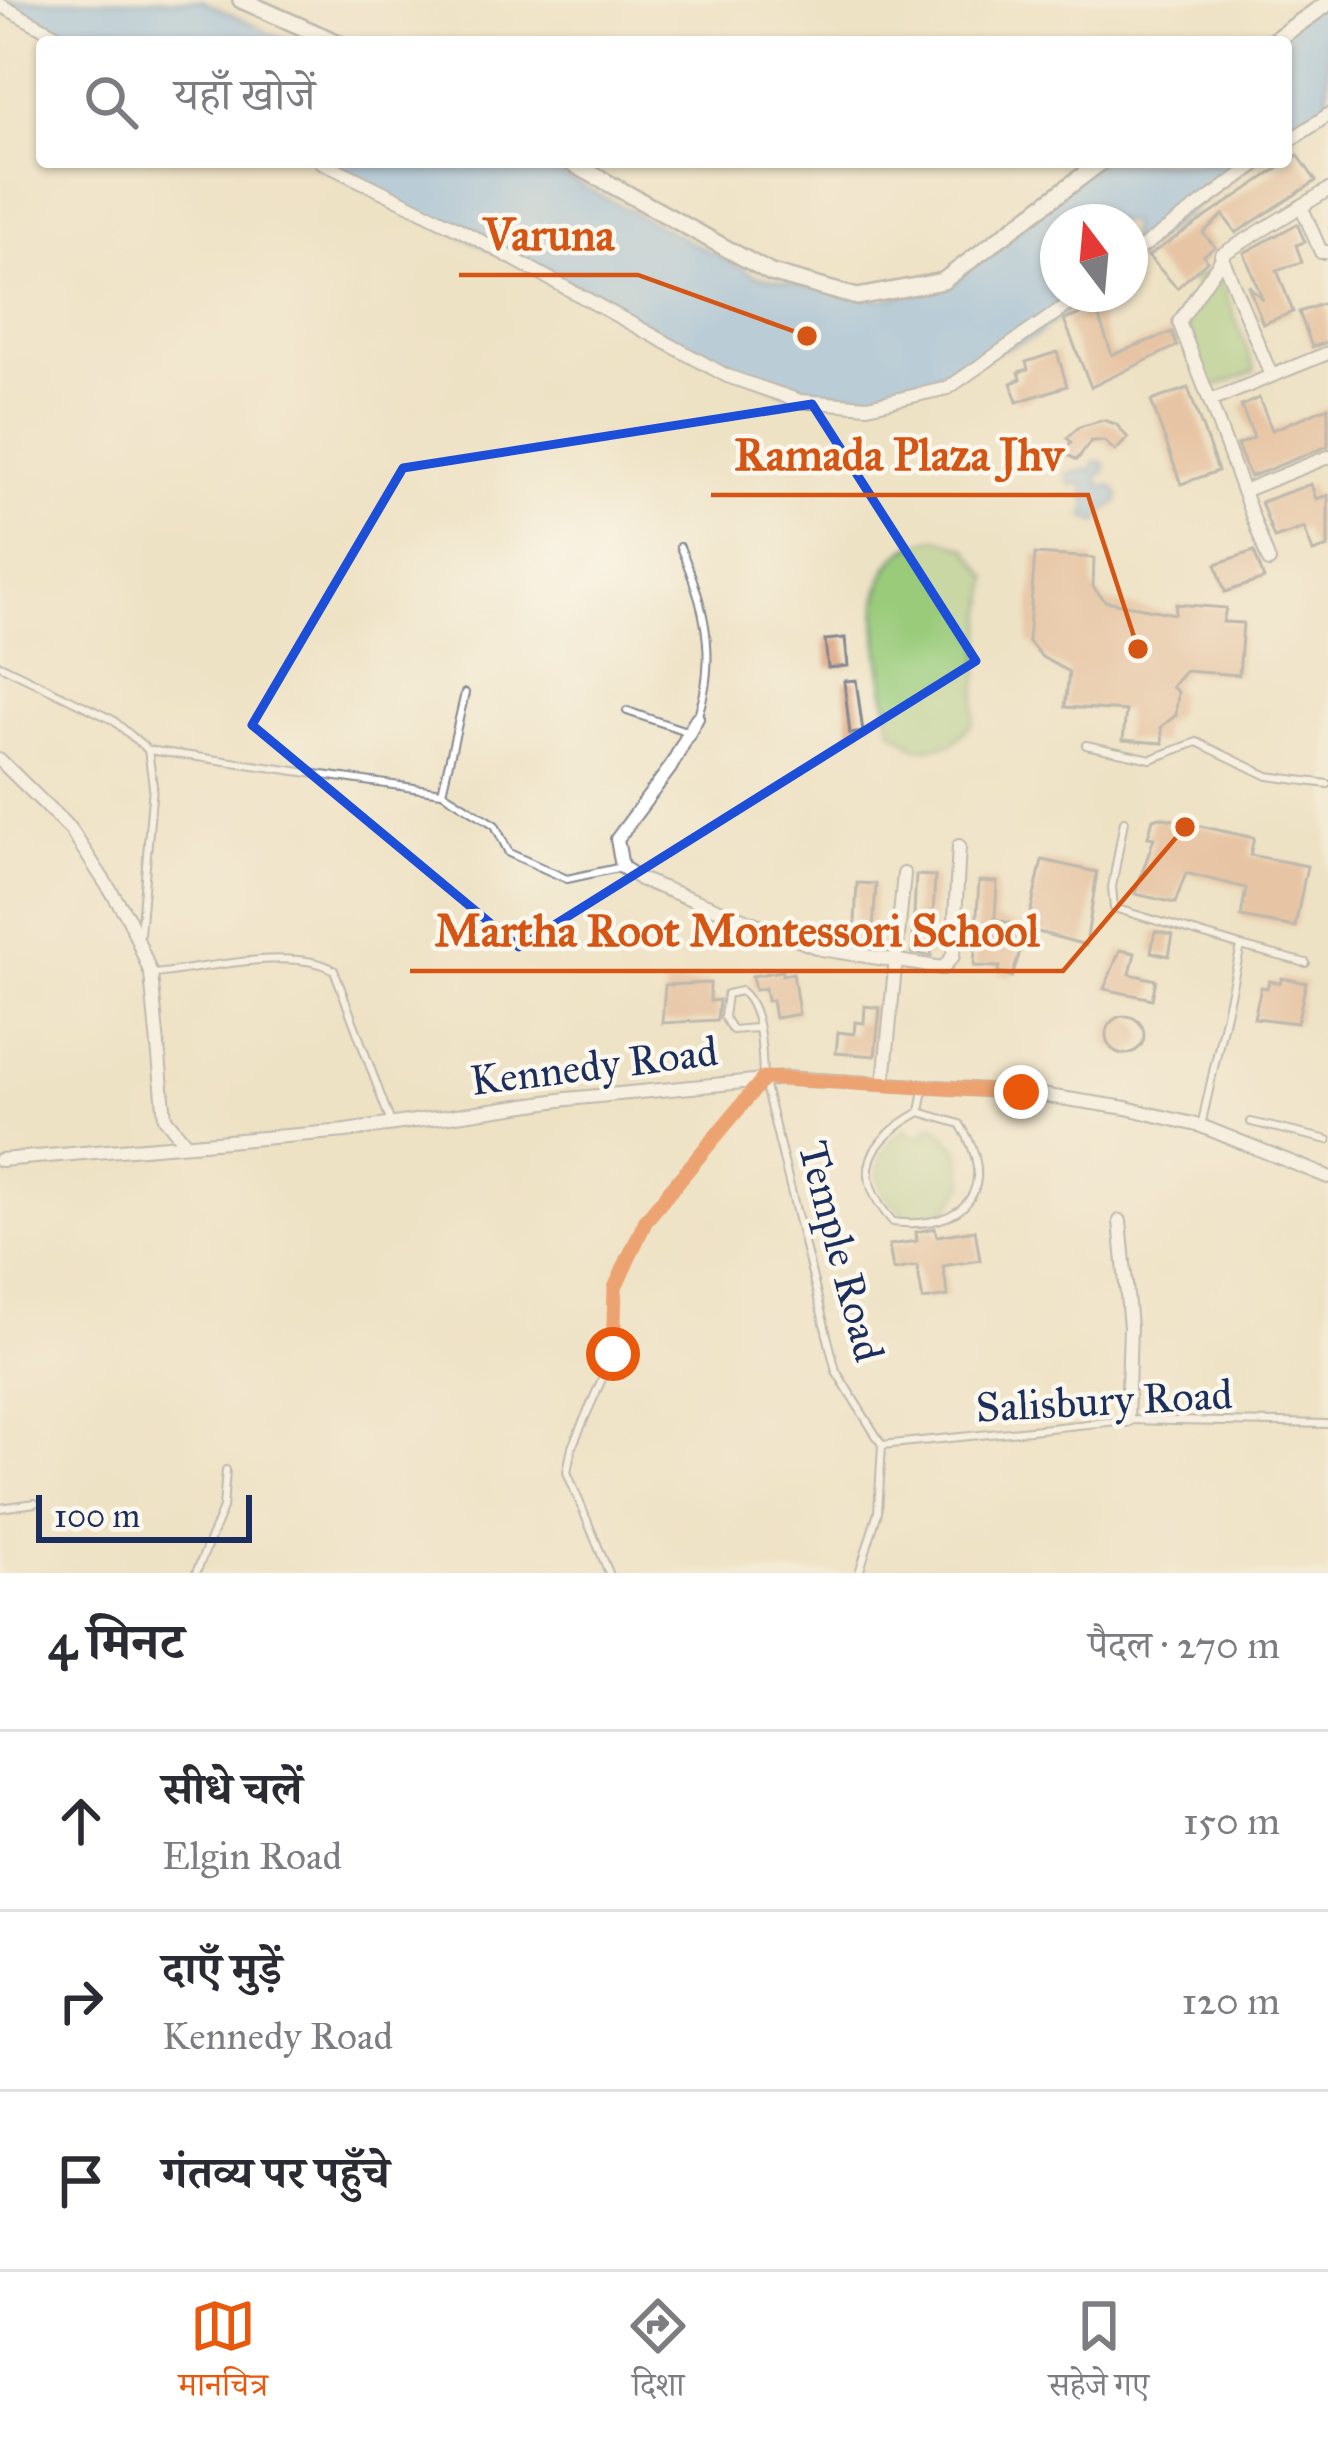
<!DOCTYPE html>
<html lang="hi">
<meta charset="utf-8">
<style>
body{margin:0;font-family:"IM FELL Great Primer","Noto Serif Devanagari",serif;background:#f7f7f7;color:#2b2b33}
.compass{position:absolute;left:1040px;top:204px;width:108px;height:108px;border-radius:50%;background:#fff;box-shadow:0 3px 9px #0004;rotate:344deg}
.scale{position:absolute;left:36px;bottom:30px;width:216px;box-sizing:border-box;padding-left:12px;border:6px solid #1b2f5e;border-top:0;font-size:33px;line-height:42px;white-space:nowrap;color:#1b2f5e;-webkit-text-stroke:9px #fbf7ec;paint-order:stroke}
.stop{position:absolute;width:36px;height:36px;margin:-27px;border:9px solid #ea580c;border-radius:50%;background:#fff}
.stop.end{background:#ea580c;border-color:#fff;box-shadow:0 3px 12px #0008}
.list{margin:0;padding:0;list-style:none}
h2{display:flex;justify-content:space-between;align-items:center;height:156px;margin:0;padding:0 48px;font-size:51px}
h2 small{font-size:39px;font-weight:400;color:#7c7c81}
.list li{display:grid;grid-template-columns:78px 1fr auto;gap:36px;align-items:center;box-sizing:border-box;height:180px;padding:0 48px;border-top:3px solid #e1e1e2}
.list b{display:block;font-size:45px;white-space:nowrap}
.list p{margin:0;font-size:39px;white-space:nowrap;color:#7c7c81}
.list em{font-size:39px;font-style:normal;color:#7c7c81}
.icon{flex:none;width:66px;height:66px;fill:none;stroke:currentColor;stroke-width:2;stroke-linecap:round;stroke-linejoin:round}
.map{position:relative;flex:none;width:1328px;height:1573px;overflow:hidden}
.search{position:absolute;background:#fff;box-shadow:0 3px 9px #0004;left:36px;right:36px;top:36px;height:132px;display:flex;align-items:center;gap:30px;box-sizing:border-box;padding:0 42px;border-radius:12px;color:#7c7c81;font-size:45px}
.sheet{height:696px;background:#fff}
nav{display:flex;justify-content:space-around;align-items:center;box-sizing:border-box;height:168px;border-top:3px solid #e1e1e2;background:#fff;font-size:33px;color:#7c7c81}
nav a{display:grid;justify-items:center;gap:6px}
nav .on{color:#ea580c}
.map>svg:first-child{display:block}
.green{fill:#9acb7a;stroke:#5a7d6c;stroke-width:3}
.water{fill:#7ab3ea;stroke:#4a71a4;stroke-width:3}
.building{fill:#dea17d}
.lines{fill:none;stroke-linecap:round;stroke-linejoin:round}
.service-casing{stroke:#848891;stroke-width:10}
.minor-casing{stroke:#848891;stroke-width:16}
.tertiary-casing{stroke:#848891;stroke-width:20}
.service{stroke:#fff;stroke-width:6}
.minor{stroke:#fff;stroke-width:12}
.tertiary{stroke:#fff;stroke-width:15}
.route{stroke:#ea580c;stroke-width:15}
.marked{fill:none;stroke:#1d4ed8;stroke-width:9;stroke-linejoin:round}
.labels{text-anchor:middle;stroke-width:9;stroke-linejoin:round;paint-order:stroke}
.street-label{font-size:42px;fill:#1b2f5e;stroke:#fbf7ec}
.leader{fill:none;stroke:#d45514;stroke-width:4.5}
.callout-dot{fill:#d45514;stroke:#fbf7ec;stroke-width:4.5}
.callout-label{font-size:45px;text-anchor:middle;font-weight:bold;fill:#d45514;stroke:#fbf7ec;stroke-width:9;stroke-linejoin:round;paint-order:stroke}
</style>
<div class="map">
<svg width="1328" height="1573" viewBox="0 0 1328 1573">
<rect width="100%" height="100%" fill="#fbf7ec"/>
<filter id="ink" filterUnits="userSpaceOnUse"><feTurbulence type="fractalNoise" baseFrequency=".00833" numOctaves="2"/><feDisplacementMap in="SourceGraphic" scale="24" xChannelSelector="R" yChannelSelector="G"/><feConvolveMatrix kernelMatrix="1 2 1 2 8 2 1 2 1" color-interpolation-filters="sRGB"/></filter>
<filter id="wash" filterUnits="userSpaceOnUse"><feTurbulence type="fractalNoise" baseFrequency=".004" numOctaves="4" result="noise"/><feDisplacementMap in="SourceGraphic" scale="48" xChannelSelector="R" yChannelSelector="G"/><feGaussianBlur stdDeviation="2.7" result="paint"/><feColorMatrix in="noise" values="0 0 0 0 0 0 0 0 0 0 0 0 0 0 0 0 0 1.4 0 .05"/><feComposite in="paint" operator="in"/></filter>
<g filter="url(#wash)">
<rect width="100%" height="100%" fill="#eee2c4"/>
<g class="green">
<path d="M 1217,269 L 1255,371 L 1211,388 L 1183,314 L 1197,292 L 1193,278 Z"/>
<path d="M 939,538 L 966,548 L 989,578 L 973,723 L 952,744 L 918,749 L 891,729 C 884,664 844,550 939,538 Z"/>
<path d="M 927,1127 L 937,1127 L 959,1149 L 965,1183 L 949,1209 L 911,1216 C 868,1197 868,1149 908,1128 L 911,1136 L 927,1134 Z"/>
</g>
<g class="water">
<path d="M 4,0 L 201,0 L 289,42 L 82,42 Z"/>
<path d="M 1317,0 L 1328,0 L 1328,102 L 1286,135 L 1286,42 L 1259,42 Z"/>
<path d="M 310,162 L 536,162 L 757,276 L 882,300 L 952,284 L 1095,162 L 1252,162 L 1130,260 L 1130,222 L 1058,222 L 1058,294 L 1088,294 L 1035,337 L 886,395 L 782,392 Z"/>
<path d="M 1096,461 L 1105,463 L 1105,472 L 1097,475 L 1101,487 L 1111,485 L 1119,493 L 1118,502 L 1104,511 L 1098,523 L 1084,517 L 1088,508 L 1082,483 L 1070,485 L 1067,474 L 1091,469 Z"/>
</g>
<g id="blocks">
<g class="building">
<path d="M 1298,155 L 1316,181 L 1236,233 L 1223,215 L 1203,233 L 1215,247 L 1204,255 L 1207,261 L 1177,288 L 1148,256 Z"/>
<path d="M 1297,224 L 1305,242 L 1296,245 L 1302,262 L 1277,270 L 1293,312 L 1263,324 L 1248,285 L 1263,300 L 1244,253 Z"/>
<path d="M 1322,304 L 1328,307 L 1328,342 L 1312,347 L 1299,312 Z"/>
<path d="M 1096,309 L 1112,355 L 1172,332 L 1177,346 L 1091,387 L 1064,320 Z"/>
<path d="M 1057,352 L 1067,386 L 1017,402 L 1011,383 L 1021,379 L 1019,372 L 1028,369 L 1026,362 Z"/>
<path d="M 1188,388 L 1218,471 L 1181,484 L 1151,401 Z"/>
<path d="M 1259,398 L 1272,430 L 1328,407 L 1328,446 L 1250,477 L 1237,445 L 1254,438 L 1241,406 Z"/>
<path d="M 1103,420 L 1116,424 L 1128,438 L 1115,451 L 1104,441 L 1091,441 L 1077,460 L 1064,453 L 1071,442 L 1067,438 L 1079,427 Z"/>
<path d="M 1311,484 L 1316,499 L 1328,495 L 1328,547 L 1313,552 L 1304,528 L 1274,538 L 1261,502 Z"/>
<path d="M 1254,551 L 1264,579 L 1225,592 L 1216,564 Z"/>
<path d="M 1035,554 L 1094,558 L 1093,587 L 1105,601 L 1175,614 L 1176,604 L 1226,608 L 1223,622 L 1243,623 L 1239,675 L 1185,671 L 1172,687 L 1178,692 L 1176,715 L 1161,727 L 1163,743 L 1123,740 L 1126,711 L 1065,707 L 1069,672 L 1042,657 L 1028,641 Z"/>
<path d="M 845,638 L 848,666 L 828,668 L 825,640 Z"/>
<path d="M 856,680 L 863,732 L 850,734 L 844,681 Z"/>
<path d="M 1160,817 L 1254,838 L 1250,855 L 1307,866 L 1295,927 L 1241,917 L 1246,888 L 1186,873 L 1175,903 L 1135,894 L 1154,838 L 1148,837 L 1153,819 Z"/>
<path d="M 1042,860 L 1097,872 L 1086,945 L 1027,929 L 1012,977 L 998,972 L 1000,967 L 974,966 L 979,881 L 997,882 L 995,919 L 1027,928 Z"/>
<path d="M 916,875 L 935,876 L 931,956 L 912,953 Z"/>
<path d="M 857,883 L 876,884 L 872,945 L 854,943 Z"/>
<path d="M 1155,931 L 1173,935 L 1169,956 L 1151,952 Z"/>
<path d="M 1120,950 L 1135,953 L 1130,974 L 1156,980 L 1152,999 L 1104,989 Z"/>
<path d="M 782,971 L 782,975 L 793,973 L 799,1014 L 775,1018 L 772,1000 L 767,1001 L 765,988 L 755,990 L 752,976 Z"/>
<path d="M 1282,978 L 1306,983 L 1297,1023 L 1254,1018 L 1261,987 L 1267,988 L 1269,981 L 1280,983 Z"/>
<path d="M 710,983 L 710,1001 L 719,1000 L 717,1020 L 662,1023 L 665,985 Z"/>
<path d="M 865,1006 L 880,1008 L 875,1056 L 836,1053 L 838,1032 L 854,1034 L 855,1022 L 864,1023 Z"/>
<circle cx="1125" cy="1035" r="19"/>
<path d="M 935,1228 L 937,1236 L 975,1230 L 980,1260 L 943,1266 L 948,1296 L 923,1300 L 917,1266 L 893,1270 L 889,1245 L 917,1241 L 916,1232 Z"/>
</g>
</g>
</g>
<g filter="url(#ink)">
<use href="#blocks" fill-opacity="0" stroke="#848891" stroke-width="3"/>
<g class="lines">
<defs>
<g id="service">
<path d="M 680,547 C 704,602 718,656 698,715"/>
<path d="M 0,665 L 113,720 L 148,750 L 153,786 L 140,934"/>
<path d="M 627,711 L 686,731"/>
<path d="M 1086,745 L 1151,759 L 1197,742 L 1268,776 L 1328,784"/>
<path d="M 148,750 L 442,792 L 495,825 L 509,853 L 567,879 L 622,867"/>
<path d="M 442,792 L 465,693"/>
<path d="M 1124,821 L 1112,887 L 1114,908 L 1241,946"/>
<path d="M 154,974 C 202,969 295,946 334,970 L 391,1123"/>
<path d="M 757,1028 L 732,1030 L 724,1017 L 727,994 L 741,991 C 762,1008 762,1053 763,1078 L 836,1371 L 882,1445 L 878,1512 L 859,1573"/>
<path d="M 920,1112 L 960,1124 C 1001,1188 965,1231 893,1222 C 849,1173 869,1140 920,1112 L 924,1089"/>
<path d="M 1251,1122 L 1328,1140"/>
<path d="M 1201,1126 L 1241,946 L 1306,963"/>
<path d="M 882,1445 L 1127,1420 L 1328,1424"/>
<path d="M 0,1508 L 35,1503"/>
<path d="M 196,1573 L 223,1508 L 226,1470"/>
<path d="M 609,1573 L 567,1472 L 572,1447 L 613,1354 L 615,1288 L 627,1256 L 665,1193 L 761,1082"/>
</g>
<g id="minor">
<path d="M 0,5 L 69,42"/>
<path d="M 1286,143 L 1328,115"/>
<path d="M 322,162 L 457,228 L 727,376 L 800,401 L 868,406 L 948,388 L 1083,294"/>
<path d="M 1301,206 L 1321,252 L 1328,252"/>
<path d="M 1130,256 L 1259,162"/>
<path d="M 1271,375 L 1221,255 L 1328,190"/>
<path d="M 1210,401 L 1179,322 L 1221,260"/>
<path d="M 1243,491 L 1210,401 L 1328,353"/>
<path d="M 1269,561 L 1243,491 L 1328,457"/>
<path d="M 697,718 L 670,768 L 617,839 L 622,867 L 642,880 L 821,949 L 943,968 L 953,956 L 959,846"/>
<path d="M 0,760 L 71,830 L 129,919 L 151,974 L 165,1118 L 186,1144"/>
<path d="M 884,1082 L 904,874"/>
<path d="M 0,1160 L 346,1131 L 567,1099 L 785,1078 L 1021,1092 L 1126,1108 L 1201,1126 L 1328,1177"/>
<path d="M 1120,1221 L 1130,1327 L 1127,1420"/>
</g>
<g id="tertiary">
<path d="M 241,0 L 336,42"/>
<path d="M 1272,42 L 1328,3"/>
<path d="M 570,162 L 771,273 L 857,297 L 943,281 L 1101,162"/>
</g>
</defs>
<use href="#service" class="service-casing"/>
<use href="#minor" class="minor-casing"/>
<use href="#tertiary" class="tertiary-casing"/>
<use href="#service" class="service"/>
<use href="#minor" class="minor"/>
<use href="#tertiary" class="tertiary"/>
</g>
</g>
<g class="lines" filter="url(#ink)">
<path class="route" d="M 613,1354 L 615,1288 L 646,1220 L 764,1078 L 1021,1092"/>
</g>
<path d="M0 0H1328V1573H0ZM 812,404 L 976,661 L 519,947 L 252,725 L 403,468 Z" fill="#eee2c4" fill-opacity=".55" fill-rule="evenodd"/>
<path class="marked" d="M 812,404 L 976,661 L 519,947 L 252,725 L 403,468 Z"/>
<g class="labels">
<g class="street-label">
<text transform="translate(594 1065) rotate(-7)" y="15">Kennedy Road</text>
<text transform="translate(842 1251) rotate(75)" y="15">Temple Road</text>
<text transform="translate(1104 1400) rotate(-3)" y="15">Salisbury Road</text>
</g>
</g>
<path class="leader" d="M807 336L638 275H459M1138 649L1088 495H711M1185 827L1063 971H410"/>
<g class="callout-dot">
<circle cx="807" cy="336" r="12"/>
<circle cx="1138" cy="649" r="12"/>
<circle cx="1185" cy="827" r="12"/>
</g>
<g class="callout-label">
<text x="549" y="250">Varuna</text>
<text x="899" y="470">Ramada Plaza Jhv</text>
<text x="737" y="946">Martha Root Montessori School</text>
</g>
</svg>
<svg class="compass" viewBox="-18 -18 36 36"><path d="M0-13l5 13h-10z" fill="#e53935"/><path d="M0 13l5-13h-10z" fill="#7c7c81"/></svg>
<div class="scale">100 m</div>
<div class="stop" style="left:613px;top:1354px"></div>
<div class="stop end" style="left:1021px;top:1092px"></div>
<div class="search"><svg class="icon" aria-label="search" viewBox="0 0 24 24"><circle cx="10" cy="10" r="6"/><path d="M15 15l6 6"/></svg>यहाँ खोजें</div>
</div>
<section class="sheet">
<h2>4 मिनट<small>पैदल · 270 m</small></h2>
<ul class="list">
<li><svg class="icon" aria-label="ahead" viewBox="0 0 24 24"><path d="M12 20V5M6 11l6-6 6 6"/></svg><div><b>सीधे चलें</b><p>Elgin Road</p></div><em>150 m</em></li>
<li><svg class="icon" aria-label="right" viewBox="0 0 24 24"><path d="M7 20v-9h11M14 6l5 5-5 5"/></svg><div><b>दाएँ मुड़ें</b><p>Kennedy Road</p></div><em>120 m</em></li>
<li><svg class="icon" aria-label="arrive" viewBox="0 0 24 24"><path d="M6 21V4h12l-3 4 3 4H6"/></svg><div><b>गंतव्य पर पहुँचे</b></div></li>
</ul>
</section>
<nav>
<a class="on"><svg class="icon" aria-label="map" viewBox="0 0 24 24"><path d="M3 6l6-2 6 2 6-2v14l-6 2-6-2-6 2zM9 4v14M15 6v14"/></svg>मानचित्र</a>
<a><svg class="icon" aria-label="directions" viewBox="0 0 24 24"><path d="M12 3l9 9-9 9-9-9zM9 14v-3h6M13 9l2 2-2 2"/></svg>दिशा</a>
<a><svg class="icon" aria-label="saved" viewBox="0 0 24 24"><path d="M7 4h10v16l-5-4-5 4z"/></svg>सहेजे गए</a>
</nav>
